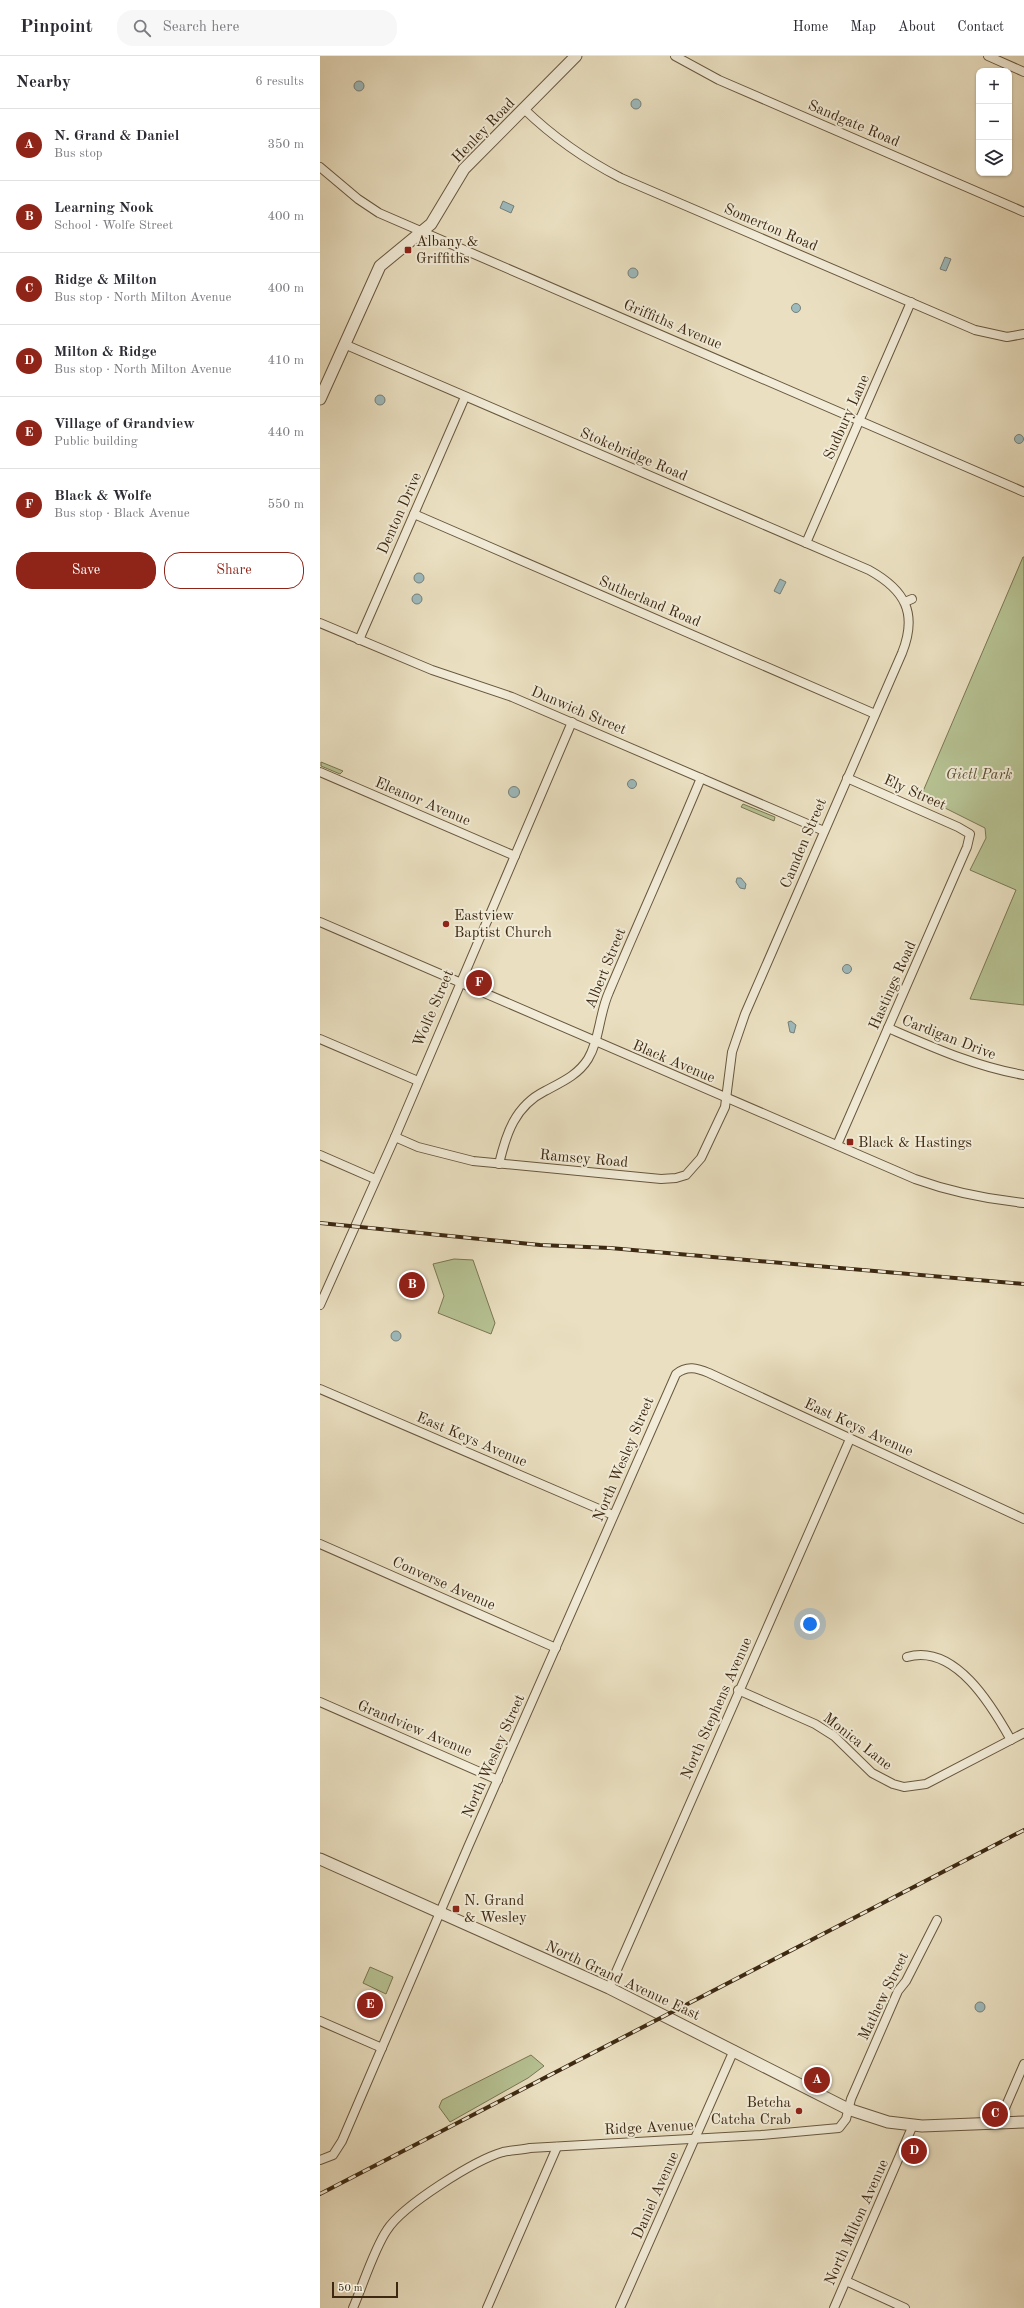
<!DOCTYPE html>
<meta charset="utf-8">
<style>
body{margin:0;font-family:"Old Standard TT",serif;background:#f7f7f7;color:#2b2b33}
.controls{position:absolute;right:12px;top:12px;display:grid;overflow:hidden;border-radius:8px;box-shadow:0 1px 3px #0004}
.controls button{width:36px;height:36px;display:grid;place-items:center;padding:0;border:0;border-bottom:1px solid #e1e1e2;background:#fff;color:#2b2b33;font:20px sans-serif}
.scale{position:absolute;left:12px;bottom:10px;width:66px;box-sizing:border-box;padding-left:4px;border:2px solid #3d2912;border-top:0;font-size:11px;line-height:14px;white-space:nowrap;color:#3d2912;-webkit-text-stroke:3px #f1ebd7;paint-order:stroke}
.you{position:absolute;left:490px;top:1568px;width:14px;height:14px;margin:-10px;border:3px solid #fff;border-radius:50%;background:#1a73e8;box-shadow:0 0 0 6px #1a73e833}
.badge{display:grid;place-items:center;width:26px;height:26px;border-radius:50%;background:#8f2418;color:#fff;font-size:13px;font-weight:700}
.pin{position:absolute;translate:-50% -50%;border:2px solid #fff;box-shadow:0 1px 4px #0006}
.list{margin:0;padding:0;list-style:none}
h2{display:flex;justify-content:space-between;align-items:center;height:52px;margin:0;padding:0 16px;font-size:17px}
h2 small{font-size:13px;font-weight:400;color:#7c7c81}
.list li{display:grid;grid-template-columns:26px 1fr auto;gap:12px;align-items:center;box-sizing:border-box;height:72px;padding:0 16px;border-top:1px solid #e1e1e2}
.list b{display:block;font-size:15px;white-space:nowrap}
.list p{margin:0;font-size:13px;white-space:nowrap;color:#7c7c81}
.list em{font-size:13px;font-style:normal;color:#7c7c81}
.actions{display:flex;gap:8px;padding:12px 16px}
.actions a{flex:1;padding:9px 0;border:1px solid #8f2418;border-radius:16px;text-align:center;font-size:14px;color:#8f2418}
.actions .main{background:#8f2418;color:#fff}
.icon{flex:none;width:22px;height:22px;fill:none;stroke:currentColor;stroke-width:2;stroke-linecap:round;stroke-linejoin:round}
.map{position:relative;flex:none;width:704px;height:2252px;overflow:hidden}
header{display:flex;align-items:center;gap:24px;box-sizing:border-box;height:56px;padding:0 20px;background:#fff;border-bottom:1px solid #e1e1e2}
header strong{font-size:19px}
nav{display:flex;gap:22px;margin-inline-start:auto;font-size:14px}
.search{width:280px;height:36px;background:#f7f7f7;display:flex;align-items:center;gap:10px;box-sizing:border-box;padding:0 14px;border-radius:16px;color:#7c7c81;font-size:15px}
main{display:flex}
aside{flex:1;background:#fff}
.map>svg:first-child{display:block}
.green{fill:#b6c293;stroke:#7a7652}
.water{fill:#9dbabd;stroke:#778079}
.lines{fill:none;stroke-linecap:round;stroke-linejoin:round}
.minor-casing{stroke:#68573e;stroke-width:10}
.tertiary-casing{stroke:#68573e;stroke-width:13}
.minor{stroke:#f1ebd7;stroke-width:8}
.tertiary{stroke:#f1ebd7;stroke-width:11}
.rail-casing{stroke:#3d2912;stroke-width:4}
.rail{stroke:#f1ebd7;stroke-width:2.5;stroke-dasharray:8;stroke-linecap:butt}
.poi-dot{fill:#8f2418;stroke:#f1ebd7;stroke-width:1.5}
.labels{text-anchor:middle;stroke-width:4;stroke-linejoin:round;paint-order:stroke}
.street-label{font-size:15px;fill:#3d2912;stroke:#f1ebd7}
.poi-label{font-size:15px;fill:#3d2912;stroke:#f1ebd7;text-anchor:start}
.park-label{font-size:15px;font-style:italic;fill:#5b4f32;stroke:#f1ebd7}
</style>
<header>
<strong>Pinpoint</strong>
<div class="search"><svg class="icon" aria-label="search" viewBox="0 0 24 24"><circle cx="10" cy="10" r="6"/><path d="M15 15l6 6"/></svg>Search here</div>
<nav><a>Home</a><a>Map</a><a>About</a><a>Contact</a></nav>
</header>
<main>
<aside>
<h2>Nearby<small>6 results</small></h2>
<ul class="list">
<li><span class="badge">A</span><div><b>N. Grand &amp; Daniel</b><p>Bus stop</p></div><em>350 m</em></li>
<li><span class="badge">B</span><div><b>Learning Nook</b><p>School · Wolfe Street</p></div><em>400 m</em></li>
<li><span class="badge">C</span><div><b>Ridge &amp; Milton</b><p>Bus stop · North Milton Avenue</p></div><em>400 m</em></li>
<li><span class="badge">D</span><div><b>Milton &amp; Ridge</b><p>Bus stop · North Milton Avenue</p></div><em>410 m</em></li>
<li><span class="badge">E</span><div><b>Village of Grandview</b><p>Public building</p></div><em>440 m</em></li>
<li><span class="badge">F</span><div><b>Black &amp; Wolfe</b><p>Bus stop · Black Avenue</p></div><em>550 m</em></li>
</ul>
<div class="actions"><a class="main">Save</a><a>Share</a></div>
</aside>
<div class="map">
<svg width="704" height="2252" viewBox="0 0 704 2252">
<rect width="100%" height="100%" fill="#eae0c1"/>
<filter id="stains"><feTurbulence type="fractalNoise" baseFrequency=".005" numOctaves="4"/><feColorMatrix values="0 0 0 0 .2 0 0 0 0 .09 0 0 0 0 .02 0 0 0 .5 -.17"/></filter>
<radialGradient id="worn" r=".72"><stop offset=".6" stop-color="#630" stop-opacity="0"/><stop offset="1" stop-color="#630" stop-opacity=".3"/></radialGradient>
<g class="green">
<path d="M 703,501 L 704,501 L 704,949 L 650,943 L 696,834 L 650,814 L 666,782 L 665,772 L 601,740 Z"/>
<path d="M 1,706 L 23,715 L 20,718 L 1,710 Z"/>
<path d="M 423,748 L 455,761 L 454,765 L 421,751 Z"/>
<path d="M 134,1203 L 153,1204 L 175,1267 L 171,1278 L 118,1257 L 124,1240 L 113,1208 Z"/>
<path d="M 50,1911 L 73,1921 L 66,1938 L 43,1927 Z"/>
<path d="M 211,1999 L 224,2010 L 208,2022 L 130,2066 L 119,2051 L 122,2044 Z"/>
</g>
<g class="water">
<circle cx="39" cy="30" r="5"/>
<circle cx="316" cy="48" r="5"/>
<path d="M 183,145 L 194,150 L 191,157 L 180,152 Z"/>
<path d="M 625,201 L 631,203 L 626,215 L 620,213 Z"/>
<circle cx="313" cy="217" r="5"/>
<circle cx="476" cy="252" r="4.5"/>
<circle cx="60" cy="344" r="5"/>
<circle cx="699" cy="383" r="4.5"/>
<circle cx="99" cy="522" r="5"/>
<path d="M 460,523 L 466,526 L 460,538 L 454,535 Z"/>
<circle cx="97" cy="543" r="5"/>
<circle cx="312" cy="728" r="4.5"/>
<circle cx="194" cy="736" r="5.5"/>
<path d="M 417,822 L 421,822 L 426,828 L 425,833 L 420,832 L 416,826 Z"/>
<circle cx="527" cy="913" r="4.5"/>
<path d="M 471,965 L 476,969 L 474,977 L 470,976 L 468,966 Z"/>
<circle cx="76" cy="1280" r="5"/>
<circle cx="660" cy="1951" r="5"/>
</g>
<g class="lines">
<defs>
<g id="minor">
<path d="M 355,0 L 399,24 L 704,156"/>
<path d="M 668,0 L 704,16"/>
<path d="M 204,53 C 233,81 264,103 301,122 L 655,274 L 687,281 L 704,278"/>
<path d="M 0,111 L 38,143 L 59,157 L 704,436"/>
<path d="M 24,288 L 549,514 C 585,534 598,557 582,597 L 425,958 L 412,996 L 405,1051 L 381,1102 L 366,1119 L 356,1122 L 341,1123 L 153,1105 L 98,1091 L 75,1081"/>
<path d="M 94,458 L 555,658"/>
<path d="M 486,487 L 591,246"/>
<path d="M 585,546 L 592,543"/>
<path d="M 0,567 L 112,614 L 192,641 L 504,775"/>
<path d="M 39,584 L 145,341"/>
<path d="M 0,716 L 195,800"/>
<path d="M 0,866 L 595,1123 C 631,1136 666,1143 704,1147"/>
<path d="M 568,972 C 612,991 656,1011 704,1019"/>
<path d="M 0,983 L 98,1025"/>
<path d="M 517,1089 L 647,791 L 650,778 L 638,771 L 527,722"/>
<path d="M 0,1099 L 55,1123"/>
<path d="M 179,1108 C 186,1078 195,1050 225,1035 C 242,1026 258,1019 268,1003 C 280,983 279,958 289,936 C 319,865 351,794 381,722"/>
<path d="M 0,1249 L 75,1081 L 252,666"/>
<path d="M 0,1333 L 293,1459"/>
<path d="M 0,1488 L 236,1592"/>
<path d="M 587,1601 C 635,1587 672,1650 691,1684"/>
<path d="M 418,1634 L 495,1668 L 514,1680 L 552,1717 L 573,1728 L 584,1731 L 606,1728 L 704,1677"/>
<path d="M 0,1646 L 178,1724"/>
<path d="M 289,1932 L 530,1383"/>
<path d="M 0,1965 L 62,1992"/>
<path d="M 683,2067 L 682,2059 L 704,2008"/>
<path d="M 0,2104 L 13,2099 L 22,2085 L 148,1791 L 356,1318 C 367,1309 377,1312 389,1317 L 704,1463"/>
<path d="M 526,2225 L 585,2252"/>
<path d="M 33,2252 C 43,2229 54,2193 67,2174 C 83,2149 155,2104 183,2096 C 192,2094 201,2094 210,2092 L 441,2079 L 519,2072 L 526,2063 L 531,2043 L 578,1935 L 586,1925 L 617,1864"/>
<path d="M 167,2252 L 237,2091"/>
<path d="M 300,2252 L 414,1994"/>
<path d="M 514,2252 L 593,2069"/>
</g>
<g id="tertiary">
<path d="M 0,343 L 60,210 L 111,168 L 144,113 L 256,0"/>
<path d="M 0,1803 L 289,1932 L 528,2053 L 568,2066 L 602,2070 L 704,2066"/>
</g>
</defs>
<use href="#minor" class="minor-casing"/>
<use href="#tertiary" class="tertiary-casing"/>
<use href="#minor" class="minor"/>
<use href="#tertiary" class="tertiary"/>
<defs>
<g id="rail">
<path d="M 0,1167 L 220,1189 L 290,1192 L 704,1228"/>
<path d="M 0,2138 L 704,1774"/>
</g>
</defs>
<use href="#rail" class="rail-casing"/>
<use href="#rail" class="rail"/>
</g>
<g class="poi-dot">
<rect x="84" y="190" width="8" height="8" rx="2"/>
<circle cx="126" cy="868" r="4"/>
<rect x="526" y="1082" width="8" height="8" rx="2"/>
<rect x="132" y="1849" width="8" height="8" rx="2"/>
<circle cx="479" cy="2055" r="4"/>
</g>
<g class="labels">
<g class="street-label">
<text transform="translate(534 67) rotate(23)" y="5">Sandgate Road</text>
<text transform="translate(163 74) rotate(-46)" y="5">Henley Road</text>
<text transform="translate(451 171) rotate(23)" y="5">Somerton Road</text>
<text transform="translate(353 268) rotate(23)" y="5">Griffiths Avenue</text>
<text transform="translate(526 361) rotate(-66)" y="5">Sudbury Lane</text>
<text transform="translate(314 398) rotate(23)" y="5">Stokebridge Road</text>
<text transform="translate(79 457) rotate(-66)" y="5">Denton Drive</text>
<text transform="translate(330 545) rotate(23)" y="5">Sutherland Road</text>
<text transform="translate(259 654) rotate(23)" y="5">Dunwich Street</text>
<text transform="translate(595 736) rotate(24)" y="5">Ely Street</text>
<text transform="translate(103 745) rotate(23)" y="5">Eleanor Avenue</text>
<text transform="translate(483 787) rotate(-67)" y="5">Camden Street</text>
<text transform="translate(285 912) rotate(-68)" y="5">Albert Street</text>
<text transform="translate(572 929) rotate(-66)" y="5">Hastings Road</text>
<text transform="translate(113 952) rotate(-67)" y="5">Wolfe Street</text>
<text transform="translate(629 981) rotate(21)" y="5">Cardigan Drive</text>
<text transform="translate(354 1005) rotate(23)" y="5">Black Avenue</text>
<text transform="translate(264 1102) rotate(5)" y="5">Ramsey Road</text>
<text transform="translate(539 1371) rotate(25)" y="5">East Keys Avenue</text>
<text transform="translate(152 1383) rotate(23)" y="5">East Keys Avenue</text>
<text transform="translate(303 1403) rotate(-67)" y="5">North Wesley Street</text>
<text transform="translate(124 1527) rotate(24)" y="5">Converse Avenue</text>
<text transform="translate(396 1652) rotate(-66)" y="5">North Stephens Avenue</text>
<text transform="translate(95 1672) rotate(23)" y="5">Grandview Avenue</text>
<text transform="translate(538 1685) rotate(38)" y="5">Monica Lane</text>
<text transform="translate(173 1700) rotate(-66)" y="5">North Wesley Street</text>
<text transform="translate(303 1924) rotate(25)" y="5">North Grand Avenue East</text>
<text transform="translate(563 1940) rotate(-64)" y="5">Mathew Street</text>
<text transform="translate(329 2071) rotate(-3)" y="5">Ridge Avenue</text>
<text transform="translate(335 2139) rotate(-66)" y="5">Daniel Avenue</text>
<text transform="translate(536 2166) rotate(-66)" y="5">North Milton Avenue</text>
</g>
<g class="poi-label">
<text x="96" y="190">Albany &amp;<tspan x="96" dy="17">Griffiths</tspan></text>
<text x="134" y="864">Eastview<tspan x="134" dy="17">Baptist Church</tspan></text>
<text x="538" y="1091">Black &amp; Hastings</text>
<text x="144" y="1849">N. Grand<tspan x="144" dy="17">&amp; Wesley</tspan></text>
<text x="471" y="2051" text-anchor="end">Betcha<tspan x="471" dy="17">Catcha Crab</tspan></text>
</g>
<g class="park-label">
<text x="659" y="723">Gietl Park</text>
</g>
</g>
<rect width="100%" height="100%" filter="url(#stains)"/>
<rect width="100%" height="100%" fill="url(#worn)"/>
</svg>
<div class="controls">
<button>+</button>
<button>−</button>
<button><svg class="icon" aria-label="layers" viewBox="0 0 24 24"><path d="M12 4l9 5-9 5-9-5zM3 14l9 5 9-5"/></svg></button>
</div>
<div class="scale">50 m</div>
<div class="you"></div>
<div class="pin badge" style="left:497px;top:2024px">A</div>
<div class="pin badge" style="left:92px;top:1229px">B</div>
<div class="pin badge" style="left:675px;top:2058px">C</div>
<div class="pin badge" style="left:594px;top:2095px">D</div>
<div class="pin badge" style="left:50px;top:1949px">E</div>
<div class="pin badge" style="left:159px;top:927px">F</div>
</div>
</main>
